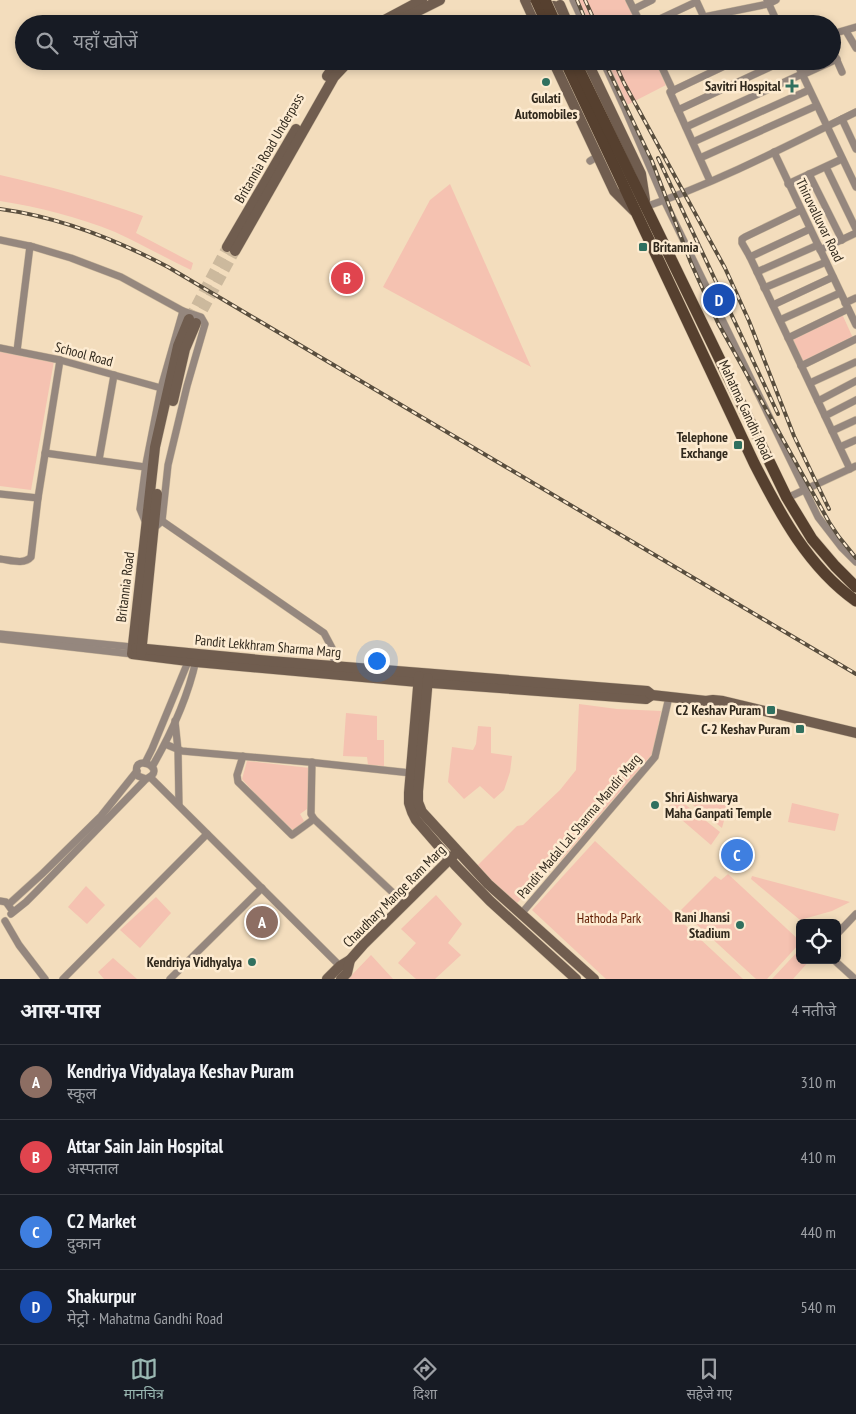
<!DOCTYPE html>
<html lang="hi">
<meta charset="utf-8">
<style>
body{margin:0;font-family:"PT Sans Narrow","Noto Sans Devanagari",sans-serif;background:#242831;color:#f1f3f6}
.controls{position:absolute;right:15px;bottom:15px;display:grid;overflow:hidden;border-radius:8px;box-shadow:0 2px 8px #0003}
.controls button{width:45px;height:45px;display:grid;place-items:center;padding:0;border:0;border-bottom:1px solid #363941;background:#171b24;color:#f1f3f6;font:25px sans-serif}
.you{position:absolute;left:376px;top:660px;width:18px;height:18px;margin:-12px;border:4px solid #fff;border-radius:50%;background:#1a73e8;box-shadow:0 0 0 8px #1a73e833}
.badge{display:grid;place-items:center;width:32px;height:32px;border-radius:50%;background:#9ab8b2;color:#fff;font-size:16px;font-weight:700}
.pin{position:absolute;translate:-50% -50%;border:2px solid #fff;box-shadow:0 1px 5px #0006}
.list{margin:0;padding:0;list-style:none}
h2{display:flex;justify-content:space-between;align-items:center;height:65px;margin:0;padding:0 20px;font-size:21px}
h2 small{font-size:16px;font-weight:400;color:#9ea1a6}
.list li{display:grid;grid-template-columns:32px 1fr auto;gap:15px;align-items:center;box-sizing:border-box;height:75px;padding:0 20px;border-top:1px solid #363941}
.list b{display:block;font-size:19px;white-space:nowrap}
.list p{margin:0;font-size:16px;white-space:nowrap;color:#9ea1a6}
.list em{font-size:16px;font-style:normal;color:#9ea1a6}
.icon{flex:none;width:28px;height:28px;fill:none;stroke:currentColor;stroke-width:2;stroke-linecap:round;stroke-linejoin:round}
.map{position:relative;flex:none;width:856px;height:979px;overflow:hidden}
.search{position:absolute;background:#171b24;box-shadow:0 2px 8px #0003;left:15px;right:15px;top:15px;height:55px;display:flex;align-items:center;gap:12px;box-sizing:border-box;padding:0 18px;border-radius:28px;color:#9ea1a6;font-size:19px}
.sheet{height:365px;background:#171b24}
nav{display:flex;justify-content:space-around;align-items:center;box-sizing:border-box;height:70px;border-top:1px solid #363941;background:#171b24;font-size:14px;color:#9ea1a6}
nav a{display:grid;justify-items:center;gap:2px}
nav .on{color:#9ab8b2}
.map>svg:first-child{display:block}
.green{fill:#f5c2b1}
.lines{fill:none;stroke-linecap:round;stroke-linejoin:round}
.secondary-tunnel{stroke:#ccb99d;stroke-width:10;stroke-dasharray:10 5;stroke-linecap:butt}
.street-casing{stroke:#ccb99d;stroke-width:8}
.secondary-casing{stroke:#ccb99d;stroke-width:11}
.primary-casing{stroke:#ccb99d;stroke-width:12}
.street{stroke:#95877e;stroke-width:7}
.secondary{stroke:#705d4f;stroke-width:10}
.primary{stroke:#56402f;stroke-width:11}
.rail-casing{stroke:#594e3e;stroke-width:4}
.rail{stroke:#fdebd1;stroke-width:2;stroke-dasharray:5.5;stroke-linecap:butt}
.primary-bridge-casing{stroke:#ccb99d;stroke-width:12;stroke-linecap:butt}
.primary-bridge{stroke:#56402f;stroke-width:11}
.poi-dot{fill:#30705f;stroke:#fdebd1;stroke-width:2}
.labels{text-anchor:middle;stroke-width:5;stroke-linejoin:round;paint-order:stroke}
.poi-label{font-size:14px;font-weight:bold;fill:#31291d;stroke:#fdebd1;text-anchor:end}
.street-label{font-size:14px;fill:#31291d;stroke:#fdebd1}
.park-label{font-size:14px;fill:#601c02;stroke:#fdebd1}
</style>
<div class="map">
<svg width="856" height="979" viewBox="0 0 856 979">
<rect width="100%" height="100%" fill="#f3ddbd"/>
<g class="green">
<path d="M 579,0 L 627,0 L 638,24 L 590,24 Z"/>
<path d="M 607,61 L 655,61 L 666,85 L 627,105 Z"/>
<path d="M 0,175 C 49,186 96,199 143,216 L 136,233 L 193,263 L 191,270 C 166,258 141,244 115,232 C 78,217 39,207 0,201 Z"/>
<path d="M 450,184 L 531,367 L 383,287 L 430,200 Z"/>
<path d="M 842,314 L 853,338 L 803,362 L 792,338 Z"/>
<path d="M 0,351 L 54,361 L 31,490 L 0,486 Z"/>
<path d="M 579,704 L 617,709 L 661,711 L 653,753 L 563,858 L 516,904 L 476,867 L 517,826 L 523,825 L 560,790 L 576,770 Z"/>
<path d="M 346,713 L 377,716 L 377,740 L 384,740 L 384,766 L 368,765 L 367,757 L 343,756 Z"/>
<path d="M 478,726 L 491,727 L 491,753 L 512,756 L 510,772 L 504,790 L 494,799 L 480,786 L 464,799 L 448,782 L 452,747 L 473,750 L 476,744 Z"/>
<path d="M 247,761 L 310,768 L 307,809 L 300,814 L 304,821 L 294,831 L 266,806 L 242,779 Z"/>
<path d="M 678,793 L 728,806 L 722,828 Z"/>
<path d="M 677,798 L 720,832 L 711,845 L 668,808 Z"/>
<path d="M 792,803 L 839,814 L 835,831 L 788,822 Z"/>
<path d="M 595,841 L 743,979 L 606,979 L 532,910 Z"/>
<path d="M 728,874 L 800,941 L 800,943 L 767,979 L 756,979 L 681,910 L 715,876 L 721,880 Z"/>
<path d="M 752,876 L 850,902 L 832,911 L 800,920 L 751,879 Z"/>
<path d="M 86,886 L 105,905 L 87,924 L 68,907 Z"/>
<path d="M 436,895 L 462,924 L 448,943 L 461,955 L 435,979 L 416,979 L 398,963 L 416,943 L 401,929 Z"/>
<path d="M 156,897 L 171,913 L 140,948 L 120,930 Z"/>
<path d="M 800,949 L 800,960 L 810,960 L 793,979 L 772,979 Z"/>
<path d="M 371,955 L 393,979 L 348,979 Z"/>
<path d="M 113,958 L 137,979 L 104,979 L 98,972 Z"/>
</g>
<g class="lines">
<g class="secondary-tunnel">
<path d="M 189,319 L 227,247"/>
<path d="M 196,323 L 235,251"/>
</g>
<defs>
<g id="street">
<path d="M 573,0 L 584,24"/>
<path d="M 629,0 L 641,24"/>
<path d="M 696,0 L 707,24"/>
<path d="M 767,0 L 778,24"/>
<path d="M 634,9 L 652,0"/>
<path d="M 704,17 L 768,4 L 776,0"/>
<path d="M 649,24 L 696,2"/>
<path d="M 846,31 L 856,48"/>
<path d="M 832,34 L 856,27"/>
<path d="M 832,49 L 842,72"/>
<path d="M 603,61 L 625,109 L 664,200 L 818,517 L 842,548 L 856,562"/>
<path d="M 659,61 L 673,91"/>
<path d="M 796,61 L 856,187"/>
<path d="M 802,75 L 837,59"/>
<path d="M 678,110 L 783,61"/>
<path d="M 842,119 L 856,149"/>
<path d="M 686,127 L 802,74"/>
<path d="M 693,142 L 809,90"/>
<path d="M 774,152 L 856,325"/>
<path d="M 700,158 L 816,106"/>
<path d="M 590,161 L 598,156"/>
<path d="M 826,167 L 856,229"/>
<path d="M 809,174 L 842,240"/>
<path d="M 710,181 L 670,92 L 735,61"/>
<path d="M 788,184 L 842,159"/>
<path d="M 645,207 C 718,182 787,146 856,112"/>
<path d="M 801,210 L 745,237 L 742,239 L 742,243 L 750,257 L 850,469"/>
<path d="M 0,240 L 34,247 L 71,258 L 121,277 L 183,311 L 161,388 L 146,464 L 140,509 L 145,521"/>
<path d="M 820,250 L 856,233"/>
<path d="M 750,257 L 810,229"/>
<path d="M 757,272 L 818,245"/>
<path d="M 764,288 L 826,262"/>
<path d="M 845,303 L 856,298"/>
<path d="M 773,305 L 833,277"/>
<path d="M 780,320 L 840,293"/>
<path d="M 788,338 L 848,309"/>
<path d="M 0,348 L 60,360 L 161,388"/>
<path d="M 17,351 L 30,246"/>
<path d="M 801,366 L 856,339"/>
<path d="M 810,383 L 856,362"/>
<path d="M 818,401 L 856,381"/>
<path d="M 825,416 L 856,400"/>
<path d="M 832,431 L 856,420"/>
<path d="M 840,447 L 856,440"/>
<path d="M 45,453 L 145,467"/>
<path d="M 99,460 L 114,375"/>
<path d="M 0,494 L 38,498"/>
<path d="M 787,498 L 856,466"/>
<path d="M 162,521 L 324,633 L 332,648 L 335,666"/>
<path d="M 153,529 L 162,521 L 168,465 L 187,386 L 205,324 L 201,317 L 183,311"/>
<path d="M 0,559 C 10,560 24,565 31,557 L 38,498 L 60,360"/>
<path d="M 0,634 L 132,647"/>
<path d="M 0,639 L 132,654"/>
<path d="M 175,721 L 178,750 L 179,805"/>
<path d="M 165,744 L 182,751 L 308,762 L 411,773"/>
<path d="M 243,756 L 237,775 L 238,782 L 292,835 L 314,819"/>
<path d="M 312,762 L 311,814 L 314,819 L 405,904"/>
<path d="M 145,763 L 152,749 L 190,657"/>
<path d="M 152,767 C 171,734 188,697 196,660"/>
<path d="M 150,777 L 340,966"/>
<path d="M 0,901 L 6,902 L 11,909"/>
<path d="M 9,904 L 42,874 L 101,816 L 137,771"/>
<path d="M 11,914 L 26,902 L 37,891 L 146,779 C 171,768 128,751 138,776 L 146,779"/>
<path d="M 521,914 L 655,757 L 669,697"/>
<path d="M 5,921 L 19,945 L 45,979"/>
<path d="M 837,934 L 856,914"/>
<path d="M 834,960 L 855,979"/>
<path d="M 63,979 L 207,834"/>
<path d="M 170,979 L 262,888"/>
</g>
<g id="secondary">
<path d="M 525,0 L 536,24"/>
<path d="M 560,5 L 568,24"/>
<path d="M 535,23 C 537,12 543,8 554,6 L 562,11"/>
<path d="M 377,24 L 422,0"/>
<path d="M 392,24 L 440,0"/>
<path d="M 553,61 L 614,191 L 634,211"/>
<path d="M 587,61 L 641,174 L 645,200"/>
<path d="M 327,76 L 338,61"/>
<path d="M 227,247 L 296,129"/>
<path d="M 235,251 L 334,77 L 349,61"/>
<path d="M 189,319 L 178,346 L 155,447 L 132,654 L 196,662 L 418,682 L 646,699 L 652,695"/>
<path d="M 173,401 L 185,349 L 196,323"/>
<path d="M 136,648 L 270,661 L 647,691 L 652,695 L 706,701 L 713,700 L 723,701 L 856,733"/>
<path d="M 141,654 L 157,494"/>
<path d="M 419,676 L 409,793 L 409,803 L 412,812 L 416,820 L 455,865 L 490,901 L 576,979"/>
<path d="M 428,678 L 418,791 L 418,802 L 422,812 L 488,884 L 594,979"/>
<path d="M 327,979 L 340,966 L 350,960 L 364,944 L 455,854"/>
<path d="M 341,979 L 347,973 L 350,960"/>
</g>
<g id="primary">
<path d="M 565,61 L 754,463 C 780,514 808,567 856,601"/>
<path d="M 575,61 L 787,498 L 812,539 L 835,566 L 856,587"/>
</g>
</defs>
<use href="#street" class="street-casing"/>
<use href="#secondary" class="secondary-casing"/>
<use href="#primary" class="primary-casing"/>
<use href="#street" class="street"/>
<use href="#secondary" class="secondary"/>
<use href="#primary" class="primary"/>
<defs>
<g id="rail">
<path d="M 577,0 L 587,24"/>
<path d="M 585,0 L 596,24"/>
<path d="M 604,61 L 652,161 L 691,263 L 718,323 L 829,522 L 839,537 L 856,558"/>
<path d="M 614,61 L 624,83 L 725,268 L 749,321 L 794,436 L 829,509"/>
<path d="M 658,158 L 778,414"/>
<path d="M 0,209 C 59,217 115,239 168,267 L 856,674"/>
</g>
</defs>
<use href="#rail" class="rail-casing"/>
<use href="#rail" class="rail"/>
<defs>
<g id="primary-bridge">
<path d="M 536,0 L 547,24"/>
<path d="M 545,0 L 556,24"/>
</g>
</defs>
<use href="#primary-bridge" class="primary-bridge-casing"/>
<use href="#primary-bridge" class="primary-bridge"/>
</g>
<g class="poi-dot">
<circle cx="546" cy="82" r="5"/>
<path d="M789.5 78.5h5v5h5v5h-5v5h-5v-5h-5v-5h5z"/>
<rect x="638" y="242" width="10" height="10" rx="2.5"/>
<rect x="733" y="440" width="10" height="10" rx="2.5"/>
<rect x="766" y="705" width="10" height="10" rx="2.5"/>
<rect x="795" y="724" width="10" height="10" rx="2.5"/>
<circle cx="655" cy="805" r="5"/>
<circle cx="740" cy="925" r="5"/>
<circle cx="252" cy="962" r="5"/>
</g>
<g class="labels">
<g class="poi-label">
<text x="781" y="91">Savitri Hospital</text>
<text x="546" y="103" text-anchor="middle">Gulati<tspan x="546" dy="16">Automobiles</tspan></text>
<text x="653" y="252" text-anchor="start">Britannia</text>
<text x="728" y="442">Telephone<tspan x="728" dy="16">Exchange</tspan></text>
<text x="761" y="715">C2 Keshav Puram</text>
<text x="790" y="734">C-2 Keshav Puram</text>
<text x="665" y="802" text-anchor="start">Shri Aishwarya<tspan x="665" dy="16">Maha Ganpati Temple</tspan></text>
<text x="730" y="922">Rani Jhansi<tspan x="730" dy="16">Stadium</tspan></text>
<text x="242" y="967">Kendriya Vidhyalya</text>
</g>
<g class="street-label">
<text transform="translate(269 148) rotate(-60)" y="5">Britannia Road Underpass</text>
<text transform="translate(820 220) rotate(64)" y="5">Thiruvalluvar Road</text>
<text transform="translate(84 354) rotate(15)" y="5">School Road</text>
<text transform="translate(746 410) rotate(65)" y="5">Mahatma Gandhi Road</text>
<text transform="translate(125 587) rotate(-83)" y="5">Britannia Road</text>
<text transform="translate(268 646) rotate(5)" y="5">Pandit Lekkhram Sharma Marg</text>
<text transform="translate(579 826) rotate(-50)" y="5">Pandit Madal Lal Sharma Mandir Marg</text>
<text transform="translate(394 896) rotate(-45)" y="5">Chaudhary Mange Ram Marg</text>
</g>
<g class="park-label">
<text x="609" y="923">Hathoda Park</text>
</g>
</g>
</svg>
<div class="controls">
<button><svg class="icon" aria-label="locate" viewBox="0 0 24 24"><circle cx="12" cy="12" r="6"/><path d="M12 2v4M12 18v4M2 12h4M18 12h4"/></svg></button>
</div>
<div class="you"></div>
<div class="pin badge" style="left:262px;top:922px;background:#8d6e63">A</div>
<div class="pin badge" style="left:347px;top:278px;background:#e0444e">B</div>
<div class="pin badge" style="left:737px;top:855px;background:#3f7fe0">C</div>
<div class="pin badge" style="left:719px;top:300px;background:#1a4fb4">D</div>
<div class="search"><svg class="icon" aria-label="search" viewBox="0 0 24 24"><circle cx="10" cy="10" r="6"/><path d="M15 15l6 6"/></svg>यहाँ खोजें</div>
</div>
<section class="sheet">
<h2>आस-पास<small>4 नतीजे</small></h2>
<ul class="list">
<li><span class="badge" style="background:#8d6e63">A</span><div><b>Kendriya Vidyalaya Keshav Puram</b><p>स्कूल</p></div><em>310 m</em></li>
<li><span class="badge" style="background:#e0444e">B</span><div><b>Attar Sain Jain Hospital</b><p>अस्पताल</p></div><em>410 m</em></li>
<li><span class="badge" style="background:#3f7fe0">C</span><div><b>C2 Market</b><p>दुकान</p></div><em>440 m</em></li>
<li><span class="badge" style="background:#1a4fb4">D</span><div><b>Shakurpur</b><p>मेट्रो · Mahatma Gandhi Road</p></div><em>540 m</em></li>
</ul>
</section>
<nav>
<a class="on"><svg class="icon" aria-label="map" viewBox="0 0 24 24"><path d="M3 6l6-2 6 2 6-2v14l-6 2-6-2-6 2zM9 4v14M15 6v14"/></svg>मानचित्र</a>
<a><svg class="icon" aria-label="directions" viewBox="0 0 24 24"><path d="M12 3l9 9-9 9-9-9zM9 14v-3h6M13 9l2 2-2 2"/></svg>दिशा</a>
<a><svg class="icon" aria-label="saved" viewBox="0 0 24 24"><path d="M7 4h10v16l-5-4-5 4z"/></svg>सहेजे गए</a>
</nav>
